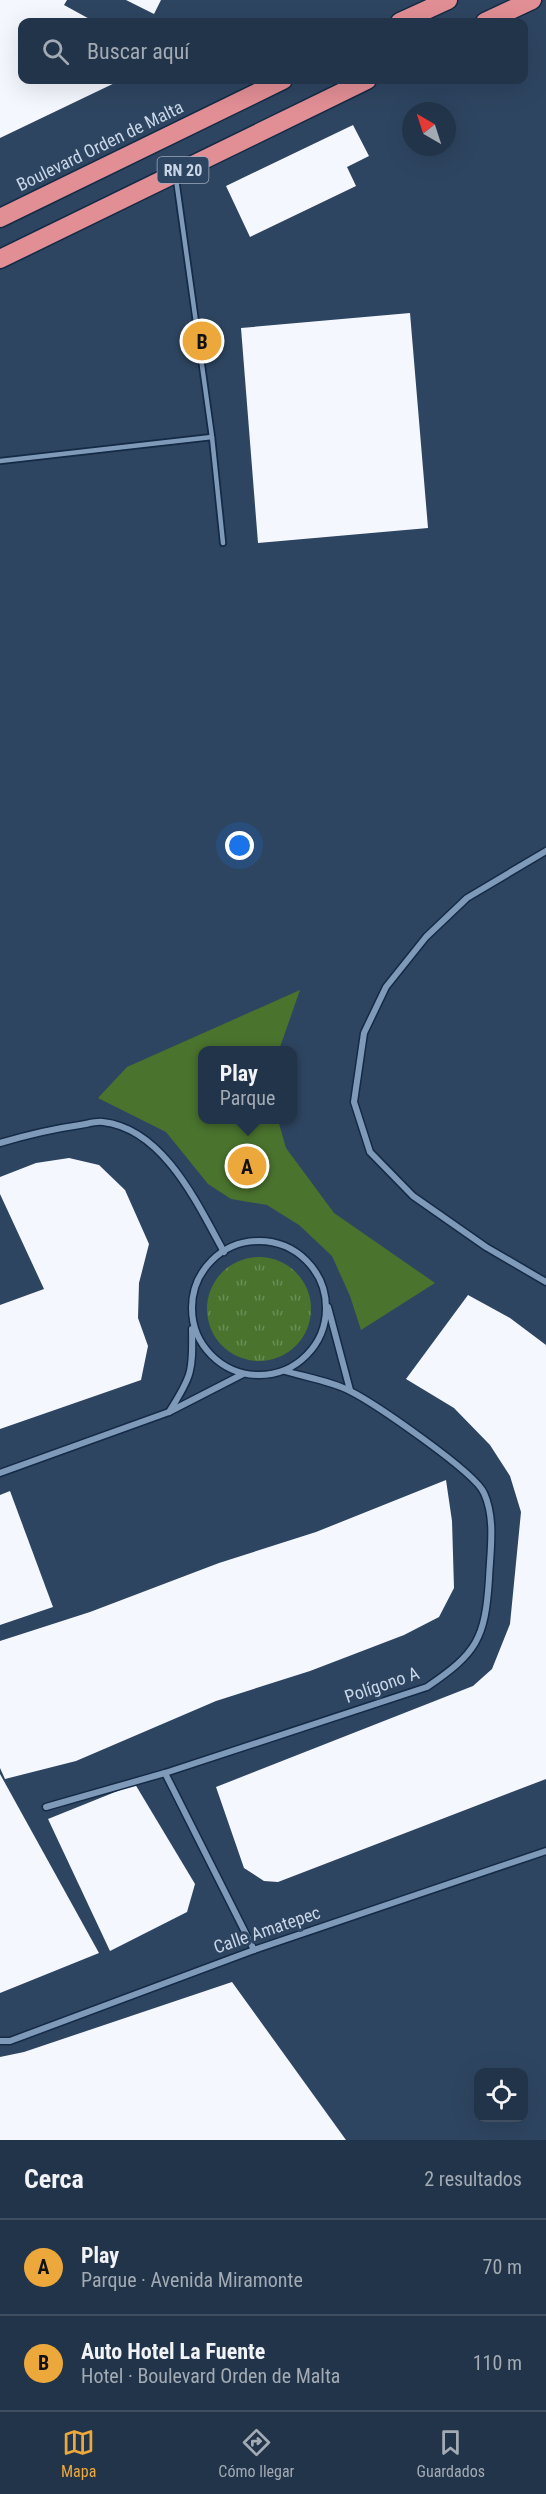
<!DOCTYPE html>
<html lang="es">
<meta charset="utf-8">
<style>
body{margin:0;font-family:"Roboto Condensed",sans-serif;background:#2a3c50;color:#f1f3f6}
.controls{position:absolute;right:18px;bottom:18px;display:grid;overflow:hidden;border-radius:12px;box-shadow:0 6px 24px #0002}
.controls button{width:54px;height:54px;display:grid;place-items:center;padding:0;border:0;border-bottom:2px solid #3f4f61;background:#223449;color:#f1f3f6;font:30px sans-serif}
.compass{position:absolute;left:402px;top:102px;width:54px;height:54px;border-radius:50%;background:#223449;box-shadow:0 6px 24px #0002;rotate:321deg}
.you{position:absolute;left:240px;top:846px;width:21px;height:21px;margin:-15px;border:4px solid #fff;border-radius:50%;background:#1a73e8;box-shadow:0 0 0 9px #1a73e833}
.badge{display:grid;place-items:center;width:39px;height:39px;border-radius:50%;background:#eda83c;color:#111;font-size:20px;font-weight:700}
.pin{position:absolute;translate:-50% -50%;border:3px solid #fff;box-shadow:0 2px 6px #0006}
.popup{position:absolute;left:198px;top:1046px;width:99px;height:78px;box-sizing:border-box;display:grid;place-content:center;border-radius:12px;background:#223449;filter:drop-shadow(0 2px 4px #0005);font-size:20px;white-space:nowrap;color:#a2aab4}
.popup b{font-size:22px;color:#f1f3f6}
.popup::after{content:'';position:absolute;left:50%;top:100%;margin-left:-12px;border:12px solid transparent;border-top-color:#223449}
.list{margin:0;padding:0;list-style:none}
h2{display:flex;justify-content:space-between;align-items:center;height:78px;margin:0;padding:0 24px;font-size:26px}
h2 small{font-size:20px;font-weight:400;color:#a2aab4}
.list li{display:grid;grid-template-columns:39px 1fr auto;gap:18px;align-items:center;box-sizing:border-box;height:96px;padding:0 24px;border-top:2px solid #3f4f61}
.list b{display:block;font-size:22px;white-space:nowrap}
.list p{margin:0;font-size:20px;white-space:nowrap;color:#a2aab4}
.list em{font-size:20px;font-style:normal;color:#a2aab4}
.icon{flex:none;width:33px;height:33px;fill:none;stroke:currentColor;stroke-width:2;stroke-linecap:round;stroke-linejoin:round}
.map{position:relative;flex:none;width:546px;height:2140px;overflow:hidden}
.search{position:absolute;background:#223449;box-shadow:0 6px 24px #0002;left:18px;right:18px;top:18px;height:66px;display:flex;align-items:center;gap:15px;box-sizing:border-box;padding:0 21px;border-radius:12px;color:#a2aab4;font-size:22px}
.sheet{height:270px;background:#223449}
nav{display:flex;justify-content:space-around;align-items:center;box-sizing:border-box;height:84px;border-top:2px solid #3f4f61;background:#223449;font-size:16px;color:#a2aab4}
nav a{display:grid;justify-items:center;gap:3px}
nav .on{color:#eda83c}
.map>svg:first-child{display:block}
.grass{fill:url(#grass-tufts)}
.park{fill:#4a732e}
.building{fill:#f5f7ff}
.lines{fill:none;stroke-linecap:round;stroke-linejoin:round}
.lane-casing{stroke:#142a45;stroke-width:8}
.street-casing{stroke:#142a45;stroke-width:9}
.highway-casing{stroke:#142a45;stroke-width:21}
.lane{stroke:#7f99b9;stroke-width:4.5}
.street{stroke:#7f99b9;stroke-width:6}
.highway{stroke:#e28e95;stroke-width:18}
.labels{text-anchor:middle;stroke-width:6;stroke-linejoin:round;paint-order:stroke}
.shield{fill:#2e4561;stroke:#9aaabf;stroke-width:1.5}
.shield-label{font-size:16px;font-weight:bold;fill:#c8d6e7}
.street-label{font-size:18px;fill:#c8d6e7;stroke:#2e4561}
</style>
<div class="map">
<svg width="546" height="2140" viewBox="0 0 546 2140">
<defs>
<pattern id="grass-tufts" width="24" height="20" patternUnits="userSpaceOnUse" patternTransform="scale(1.5)"><rect width="24" height="20" fill="#4a732e"/><path d="M3 7l-1-3M5 7V3M7 7l1-3M15 17l-1-3M17 17v-4M19 17l1-3" fill="none" stroke="#6b8d56"/></pattern>
</defs>
<rect width="100%" height="100%" fill="#2e4561"/>
<circle class="grass" cx="259" cy="1309" r="52"/>
<path class="park" d="M 300,990 L 279,1050 L 202,1050 L 202,1120 L 278,1120 L 286,1148 L 334,1213 L 435,1283 L 361,1330 L 350,1296 L 332,1256 L 299,1225 L 267,1205 L 231,1199 L 208,1184 L 166,1132 L 98,1098 L 127,1067 Z"/>
<g class="building">
<path d="M 0,0 L 67,0 L 64,5 L 95,22 L 22,22 L 22,80 L 121,80 L 0,138 Z"/>
<path d="M 126,0 L 161,0 L 154,14 Z"/>
<path d="M 353,125 L 369,156 L 347,167 L 356,186 L 250,237 L 226,186 Z"/>
<path d="M 410,313 L 428,528 L 258,543 L 241,328 Z"/>
<path d="M 69,1158 L 99,1165 L 125,1190 L 149,1244 L 139,1283 L 138,1318 L 148,1346 L 141,1380 L 0,1429 L 0,1305 L 44,1289 L 0,1194 L 0,1177 L 36,1163 Z"/>
<path d="M 468,1295 L 510,1318 L 546,1345 L 546,1779 L 278,1882 L 264,1881 L 244,1868 L 216,1787 L 473,1686 L 492,1669 L 510,1624 L 521,1512 L 510,1476 L 490,1445 L 454,1408 L 406,1379 Z"/>
<path d="M 446,1480 L 452,1521 L 454,1588 L 439,1617 L 404,1635 L 310,1671 L 216,1701 L 76,1761 L 5,1779 L 0,1768 L 0,1641 L 90,1612 L 219,1563 L 316,1532 Z"/>
<path d="M 10,1491 L 53,1607 L 0,1625 L 0,1495 Z"/>
<path d="M 0,1774 L 99,1953 L 0,1993 Z"/>
<path d="M 135,1784 L 195,1884 L 187,1912 L 110,1951 L 48,1819 Z"/>
<path d="M 232,1982 L 346,2140 L 0,2140 L 0,2057 L 24,2052 Z"/>
</g>
<g class="lines">
<defs>
<g id="lane">
<path d="M 176,179 L 212,437 L 223,543"/>
<path d="M 0,461 L 212,437"/>
</g>
<g id="street">
<path d="M 546,851 L 467,898 L 426,937 L 386,987 L 364,1033 L 354,1102 L 370,1152 L 413,1196 L 486,1247 L 546,1282"/>
<path d="M 0,1143 C 27,1135 52,1129 80,1125 C 87,1124 96,1121 103,1122 C 164,1129 198,1205 224,1252"/>
<circle cx="259" cy="1308" r="67"/>
<path d="M 328,1307 L 350,1390"/>
<path d="M 169,1412 C 192,1376 193,1371 192,1329"/>
<path d="M 0,1473 L 169,1412 L 243,1374"/>
<path d="M 165,1773 L 254,1950"/>
<path d="M 46,1807 L 165,1773 L 427,1687 C 477,1653 485,1639 489,1579 C 490,1552 496,1519 484,1493 C 475,1472 374,1403 350,1391 C 331,1381 305,1377 285,1371"/>
<path d="M 0,2041 L 10,2041 L 254,1950 L 546,1851"/>
</g>
<g id="highway">
<path d="M 400,22 L 448,0"/>
<path d="M 485,22 L 532,0"/>
<path d="M 0,218 L 283,80"/>
<path d="M 0,259 L 367,80"/>
</g>
</defs>
<use href="#lane" class="lane-casing"/>
<use href="#street" class="street-casing"/>
<use href="#highway" class="highway-casing"/>
<use href="#lane" class="lane"/>
<use href="#street" class="street"/>
<use href="#highway" class="highway"/>
</g>
<g class="labels">
<rect class="shield" x="157.5" y="157" width="51" height="26" rx="4.5"/>
<g class="shield-label">
<text x="183" y="176">RN 20</text>
</g>
<g class="street-label">
<text transform="translate(100 146) rotate(-26)" y="6">Boulevard Orden de Malta</text>
<text transform="translate(382 1685) rotate(-19)" y="6">Polígono A</text>
<text transform="translate(267 1930) rotate(-19)" y="6">Calle Amatepec</text>
</g>
</g>
</svg>
<div class="controls">
<button><svg class="icon" aria-label="locate" viewBox="0 0 24 24"><circle cx="12" cy="12" r="6"/><path d="M12 2v4M12 18v4M2 12h4M18 12h4"/></svg></button>
</div>
<svg class="compass" viewBox="-18 -18 36 36"><path d="M0-13l5 13h-10z" fill="#e53935"/><path d="M0 13l5-13h-10z" fill="#a2aab4"/></svg>
<div class="you"></div>
<div class="pin badge" style="left:247px;top:1166px">A</div>
<div class="popup"><b>Play</b>Parque</div>
<div class="pin badge" style="left:202px;top:341px">B</div>
<div class="search"><svg class="icon" aria-label="search" viewBox="0 0 24 24"><circle cx="10" cy="10" r="6"/><path d="M15 15l6 6"/></svg>Buscar aquí</div>
</div>
<section class="sheet">
<h2>Cerca<small>2 resultados</small></h2>
<ul class="list">
<li><span class="badge">A</span><div><b>Play</b><p>Parque · Avenida Miramonte</p></div><em>70 m</em></li>
<li><span class="badge">B</span><div><b>Auto Hotel La Fuente</b><p>Hotel · Boulevard Orden de Malta</p></div><em>110 m</em></li>
</ul>
</section>
<nav>
<a class="on"><svg class="icon" aria-label="map" viewBox="0 0 24 24"><path d="M3 6l6-2 6 2 6-2v14l-6 2-6-2-6 2zM9 4v14M15 6v14"/></svg>Mapa</a>
<a><svg class="icon" aria-label="directions" viewBox="0 0 24 24"><path d="M12 3l9 9-9 9-9-9zM9 14v-3h6M13 9l2 2-2 2"/></svg>Cómo llegar</a>
<a><svg class="icon" aria-label="saved" viewBox="0 0 24 24"><path d="M7 4h10v16l-5-4-5 4z"/></svg>Guardados</a>
</nav>
